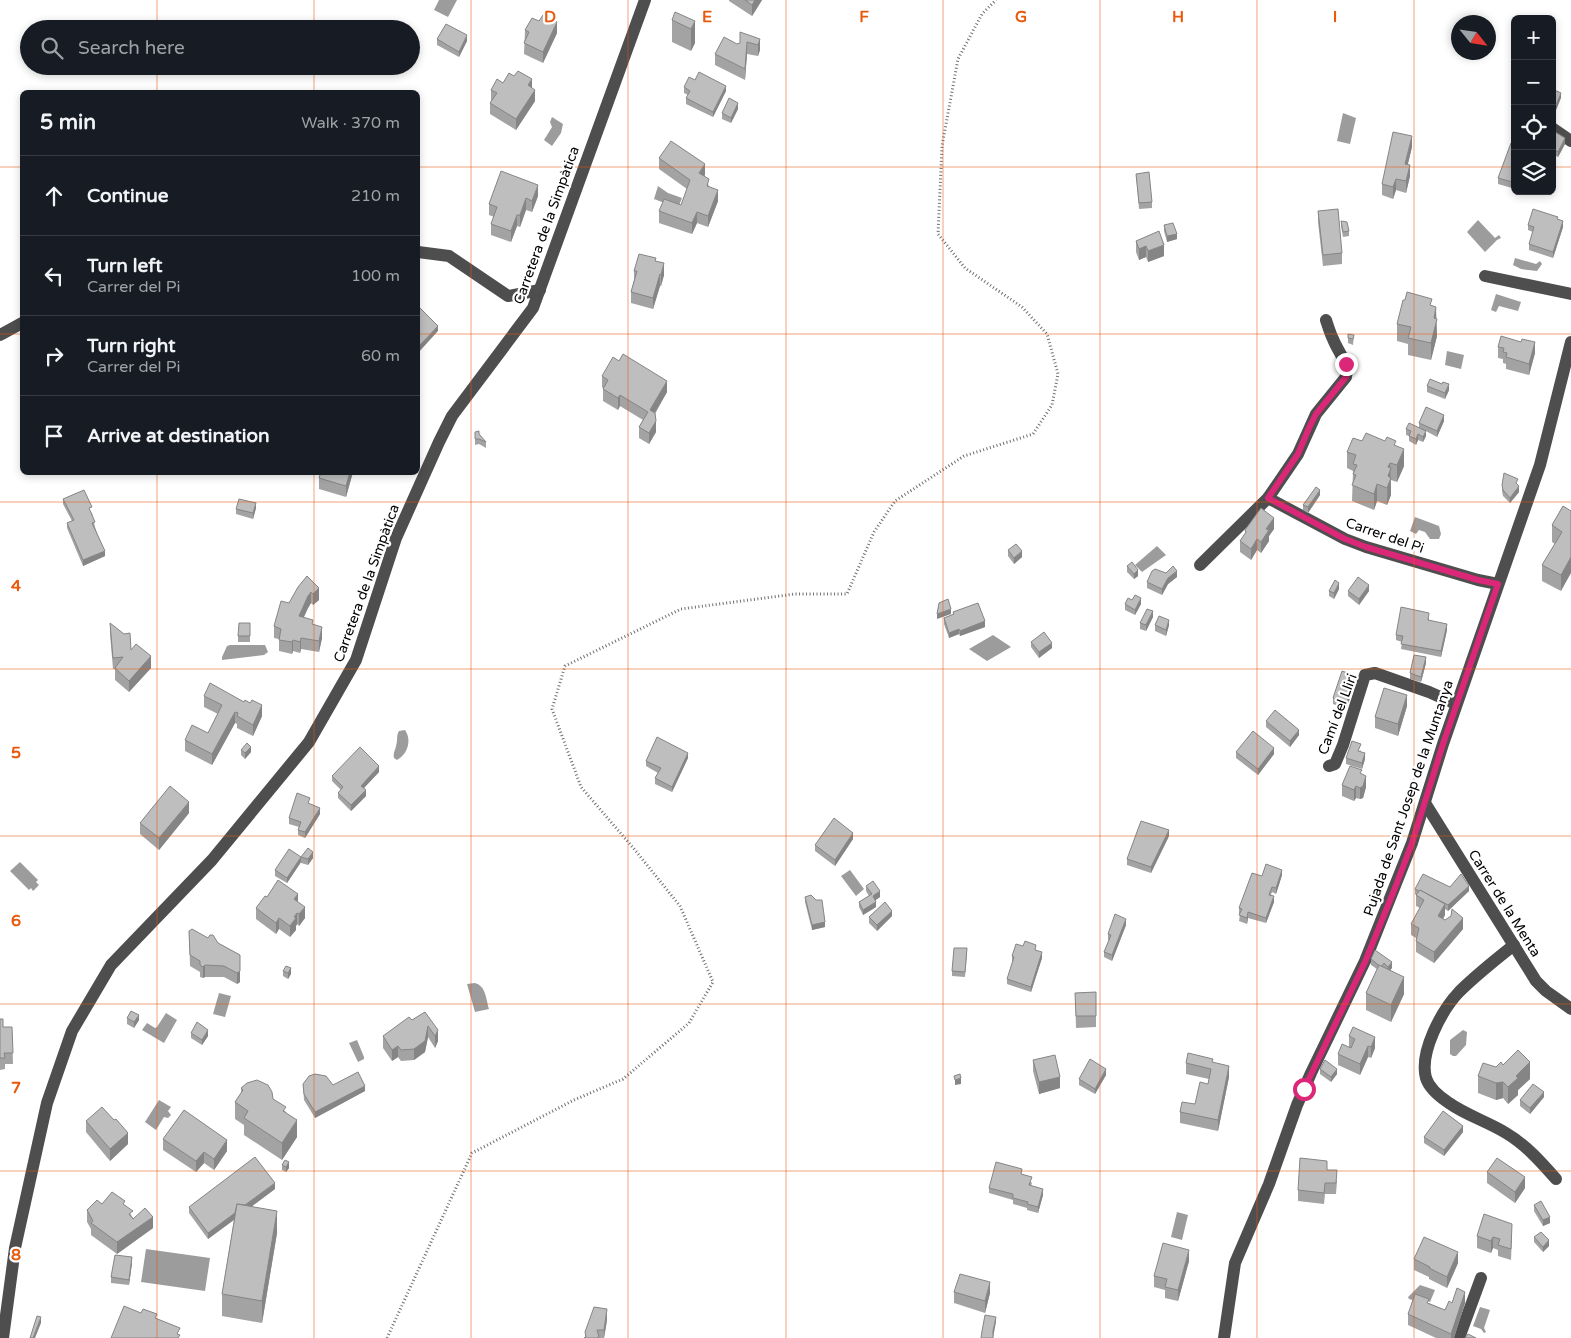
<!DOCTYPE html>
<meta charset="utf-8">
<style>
body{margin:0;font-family:"Varela Round",sans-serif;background:#20242c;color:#f1f3f6}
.controls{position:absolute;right:15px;top:15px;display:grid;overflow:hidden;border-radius:8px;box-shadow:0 2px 8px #0003}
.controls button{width:45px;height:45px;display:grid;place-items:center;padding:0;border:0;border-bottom:1px solid #363941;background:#171b24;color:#f1f3f6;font:25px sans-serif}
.compass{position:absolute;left:1451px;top:15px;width:45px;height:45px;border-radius:50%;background:#171b24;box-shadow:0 2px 8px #0003;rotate:120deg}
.stop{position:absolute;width:15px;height:15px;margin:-11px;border:4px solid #db2777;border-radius:50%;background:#fff}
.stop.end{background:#db2777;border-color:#fff;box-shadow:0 1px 5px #0008}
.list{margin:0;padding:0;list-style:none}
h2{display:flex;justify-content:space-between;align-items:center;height:65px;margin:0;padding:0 20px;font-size:21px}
h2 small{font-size:16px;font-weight:400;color:#9ea1a6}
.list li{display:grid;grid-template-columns:32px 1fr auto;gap:15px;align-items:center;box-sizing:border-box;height:80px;padding:0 20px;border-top:1px solid #363941}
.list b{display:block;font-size:19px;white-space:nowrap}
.list p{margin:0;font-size:16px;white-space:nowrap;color:#9ea1a6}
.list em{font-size:16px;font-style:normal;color:#9ea1a6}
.icon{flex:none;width:28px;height:28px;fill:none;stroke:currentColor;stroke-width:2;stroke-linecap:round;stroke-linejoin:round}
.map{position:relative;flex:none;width:1571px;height:1338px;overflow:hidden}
.search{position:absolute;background:#171b24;box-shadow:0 2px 8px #0003;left:20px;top:20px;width:400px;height:55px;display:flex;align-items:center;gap:12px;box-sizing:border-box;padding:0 18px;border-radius:28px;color:#9ea1a6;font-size:19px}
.panel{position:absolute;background:#171b24;box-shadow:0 2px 8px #0003;left:20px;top:90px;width:400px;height:385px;border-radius:8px}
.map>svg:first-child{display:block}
.water{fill:#9c9c9c}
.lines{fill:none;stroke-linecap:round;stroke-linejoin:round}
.path{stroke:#707070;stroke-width:3;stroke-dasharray:1 2.5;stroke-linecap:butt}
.minor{stroke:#4e4e4e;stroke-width:12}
.wall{fill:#a3a3a3}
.shaded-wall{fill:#858585}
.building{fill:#bebebe;stroke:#858585}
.route{stroke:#db2777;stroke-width:6}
.grid{fill:none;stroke:#e8590c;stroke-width:1;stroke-opacity:0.55}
.labels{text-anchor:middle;stroke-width:4.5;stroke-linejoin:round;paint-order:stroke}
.street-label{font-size:14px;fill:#000;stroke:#fff}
.grid-label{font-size:16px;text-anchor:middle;font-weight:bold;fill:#e8590c;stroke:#fff;stroke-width:4.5;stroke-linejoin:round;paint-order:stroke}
</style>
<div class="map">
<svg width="1571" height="1338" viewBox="0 0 1571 1338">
<rect width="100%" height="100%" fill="#fff"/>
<g class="water">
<path d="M439 0H457L448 17 434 10Z"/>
<path d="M1343 113 1356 118 1350 144 1337 141Z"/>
<path d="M552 117 563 124 561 133 552 146 544 140 552 127 550 122Z"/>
<path d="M658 186 668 193 682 198 678 208 654 199Z"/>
<path d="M1478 220 1495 238 1499 235 1501 238 1497 240 1485 252 1467 232Z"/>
<path d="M1515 258 1536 264 1540 261 1542 264 1537 271 1521 269 1513 265Z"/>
<path d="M1496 294 1521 302 1518 311 1499 306 1496 312 1491 310Z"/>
<path d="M1447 351 1464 355 1461 369 1445 365Z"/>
<path d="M1415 517 1439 526 1441 534 1439 539H1430L1425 532 1419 530 1416 534 1410 531Z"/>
<path d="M1157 546 1166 555 1142 572 1135 565Z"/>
<path d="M993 635 1011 647 987 661 969 649Z"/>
<path d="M230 645H265L268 652 264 655 222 660V657L227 646Z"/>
<path d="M405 730C412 740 408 754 397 760L394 758C393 752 395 751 396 746 398 740 396 736 399 731Z"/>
<path d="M20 862 38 880 36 882 39 885 33 891 31 888 29 890 10 871Z"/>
<path d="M850 870 864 889 856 896 841 876Z"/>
<path d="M475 983C486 986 486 999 489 1009L475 1012 467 984Z"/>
<path d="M219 993 231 996 225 1017 213 1014Z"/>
<path d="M166 1013 177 1020 164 1043 142 1030 147 1023 155 1028 157 1027Z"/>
<path d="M1463 1030 1467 1032 1466 1045 1456 1056H1453L1450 1054V1040Z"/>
<path d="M357 1040 364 1057V1059L358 1062 349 1043Z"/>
<path d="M159 1100 171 1107 168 1111 171 1115 168 1118 164 1117 156 1130 145 1122Z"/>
<path d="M1177 1212 1188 1215 1182 1240 1171 1237Z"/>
<path d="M146 1249 210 1258 205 1291 141 1282Z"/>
<path d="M1420 1285 1435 1290 1430 1302 1419 1298 1416 1301 1409 1299 1408 1297Z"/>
<path d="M1480 1307 1490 1310 1484 1328 1486 1332 1484 1333 1481 1329 1473 1326Z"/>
</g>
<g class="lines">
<path class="path" d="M387 1338 472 1153 574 1100 623 1079 689 1023 713 982 680 906 635 850 581 787 552 709 565 666 681 609 795 594H847L874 532 895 501 964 456 1033 434 1052 405 1058 374 1047 334 1022 307 965 268 938 234 942 146 958 59 982 14 996 0"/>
<g class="minor">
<path d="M1552 128 1571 141"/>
<path d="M418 252 449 256 508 296 540 290"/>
<path d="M1485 276 1571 294"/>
<path d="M0 335 22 323"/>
<path d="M1268 498 1345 539 1366 547 1478 580 1498 584"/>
<path d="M1200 565 1268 498 1298 454 1316 414 1346 377C1349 363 1338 352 1333 339 1330 333 1328 326 1326 320"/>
<path d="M1329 766 1335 764 1343 745 1365 675 1375 673 1429 692 1456 704"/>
<path d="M1425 803 1536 981 1546 991 1571 1009"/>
<path d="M1514 945C1495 960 1476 975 1459 992 1442 1010 1419 1052 1426 1078 1429 1088 1440 1097 1449 1103 1466 1115 1488 1122 1506 1133 1526 1145 1541 1162 1556 1179"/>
<path d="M3 1338 15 1248 47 1103 72 1031 111 965 212 860 309 742 356 660 396 538 439 442 452 416 533 308 645 0"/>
<path d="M1224 1338 1235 1263 1269 1184 1297 1105 1311 1073 1365 961 1412 843 1443 744 1540 465 1571 342"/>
<path d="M1459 1338 1481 1278"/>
</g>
</g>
<g class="wall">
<path d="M729 0H762L752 16 729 1Z"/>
<path d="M672 20 695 21V43L691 51 672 42Z"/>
<path d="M525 30 557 33 543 63 524 54Z"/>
<path d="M437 39 467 41 459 57 437 45Z"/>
<path d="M760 39V50L758 56 747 54 745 80 715 65V54L737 44Z"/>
<path d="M695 80 726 91 713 117 686 104V98L688 95 684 93V87Z"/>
<path d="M503 83 532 88 535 101 516 130 490 114V103L491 101V90Z"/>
<path d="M738 109 731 123 722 119V113Z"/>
<path d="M1552 130 1565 144 1558 157 1552 154Z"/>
<path d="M1515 145V187L1512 188 1498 184V178Z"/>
<path d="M1412 147 1408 164 1410 176 1406 193 1396 190 1393 199 1382 195V184Z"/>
<path d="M659 158 705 175 704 176 709 186 718 201 708 227 697 223 692 234 659 223V211L681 205 687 189 659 169Z"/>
<path d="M1136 174 1152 202V208L1139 209Z"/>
<path d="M538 196 532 212 526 210 520 227 517 226 511 242 491 235V224L494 217 489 215V204Z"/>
<path d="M1318 211 1342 253V264L1323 266 1318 222Z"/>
<path d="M1558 220 1563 227 1553 258 1529 250V244L1533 232 1528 230V225Z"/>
<path d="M1341 221 1349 231V236L1343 237 1341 226Z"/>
<path d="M1164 225 1177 239 1167 242 1164 231Z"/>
<path d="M1136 241 1164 256 1148 262 1146 257 1139 260 1136 252Z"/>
<path d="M656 261 664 275 661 286H660L653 309 631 303V292L634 280V271Z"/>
<path d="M1432 305 1436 319 1437 336 1431 360 1408 355V344L1397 341V324Z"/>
<path d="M1354 335 1353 345 1348 343V338Z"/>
<path d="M1498 347 1535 353 1529 375 1506 369V364L1503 363V359L1498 358Z"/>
<path d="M602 376 667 392 655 414 656 432 649 444 639 438V427L643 420 620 406 618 410 603 401V388L602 387Z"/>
<path d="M1427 386 1449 390 1445 399 1427 392Z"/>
<path d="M1444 421 1437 437 1426 431V436L1423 442 1418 440 1416 445 1409 441V436L1406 435V429L1419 428V423Z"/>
<path d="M475 432 479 434 486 442V448L479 444 475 445Z"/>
<path d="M1362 441 1396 446 1404 466 1397 482 1391 480V495L1387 505 1377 501 1374 510 1352 501 1353 471 1347 468V452Z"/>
<path d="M321 472H353L346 497 319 489V478Z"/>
<path d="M1502 485 1519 492 1510 503 1503 496 1502 491Z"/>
<path d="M1320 495 1308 513 1303 510V505Z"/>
<path d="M63 499 92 513 95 527 105 556 83 566 67 528V523L72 521 63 504Z"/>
<path d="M1563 506 1561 591 1542 581V565L1555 544 1552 542V525Z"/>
<path d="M256 508 253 519 236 514V509Z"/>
<path d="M1274 529 1269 536V541L1261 553 1257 550 1251 560 1240 552V541L1245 534V530Z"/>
<path d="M1008 550 1022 557 1014 564 1008 556Z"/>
<path d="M1127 566 1138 576 1134 579 1127 572Z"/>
<path d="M307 576 319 600 313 605 311 603 308 608 304 617 313 624 322 638 319 652 301 649 300 653 293 651 292 654 279 651V639L274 638V626Z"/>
<path d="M1177 577 1168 584 1162 595 1147 588V582Z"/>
<path d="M1339 589 1334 599 1329 596V591Z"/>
<path d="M1348 591H1369L1359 605 1348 596Z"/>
<path d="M1125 604H1141L1135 615 1125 610Z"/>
<path d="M953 612 985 627 960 636 959 634 949 638 944 624V618L953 615Z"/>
<path d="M1153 617 1146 631 1140 629V623Z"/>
<path d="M1429 618V620L1447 630 1441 657 1401 649 1402 642 1396 640V635Z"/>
<path d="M110 623 131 650 151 668 129 692 115 680V669H113L110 634Z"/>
<path d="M250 623V642H238V636Z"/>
<path d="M1155 625H1169L1166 636 1155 631Z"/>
<path d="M1031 642 1052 648 1039 658 1031 647Z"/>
<path d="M1426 663 1421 682 1410 679V673Z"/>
<path d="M1356 682 1346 709 1333 704V698Z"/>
<path d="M204 696 262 716 253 736 237 728V724L235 723 212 765 185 751V740L208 733 218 714 204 707Z"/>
<path d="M1407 706 1398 736 1375 728V717Z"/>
<path d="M1266 721 1299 735 1290 747 1266 727Z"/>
<path d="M241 750 251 752 245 759 241 755Z"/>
<path d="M1361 750 1360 752 1365 759 1362 769 1346 764V758Z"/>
<path d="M1236 752 1274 754 1258 775 1236 758Z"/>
<path d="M688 758 672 792 655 784V778L658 773 646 766V761Z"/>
<path d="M379 772 364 788 366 796 351 811 338 798V793L341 790 332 781V776Z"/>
<path d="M1362 774 1366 787 1363 798 1360 799 1356 798 1354 801 1342 796V785Z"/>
<path d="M310 804 320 814 305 838 298 835V830L299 827 289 824V818Z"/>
<path d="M189 813 159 850 140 834V823Z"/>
<path d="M1169 836 1151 873 1127 865V859Z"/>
<path d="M853 839 835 866 815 851V845Z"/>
<path d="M301 857 313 858 308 865 301 863Z"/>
<path d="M301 862 287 883 275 876V870Z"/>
<path d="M1282 875 1276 894 1272 892 1271 895 1274 902 1266 923 1248 918 1247 924 1239 921 1240 914H1239V908L1262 876Z"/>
<path d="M866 886 880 897 875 900 876 907 863 915 859 907V902L869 896 866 891Z"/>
<path d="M1450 887 1469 891 1448 911 1445 909V915L1443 919 1463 929 1434 963 1416 952V938L1411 935V924L1420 908 1416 906V895L1415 894V889Z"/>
<path d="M267 897 298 902 305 918 299 926 297 924 296 926V930L290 937 279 929 276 934 256 919V908Z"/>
<path d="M805 897 825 927 812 930 805 902Z"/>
<path d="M892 916 877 931 869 923V917Z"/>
<path d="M1126 925 1112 961 1104 957V952L1109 940H1108V934Z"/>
<path d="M189 931 218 943 240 955V982L237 984 224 977H205L203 978 200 977V972L190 966Z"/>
<path d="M1036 950 1042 958 1031 992 1007 984V979L1013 962 1012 961V956Z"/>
<path d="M1375 950 1392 968 1390 970 1404 994 1391 1022 1366 1010V993L1377 969 1371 965V959Z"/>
<path d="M967 954 965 977 952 976V971Z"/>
<path d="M283 971 291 974 288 979 283 976Z"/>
<path d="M1096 992V1027L1076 1028 1075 993Z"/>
<path d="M425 1012 438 1041 435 1048 428 1037 425 1052 414 1060 401 1061 398 1057 392 1061 383 1048V1036L412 1020Z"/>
<path d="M127 1018 139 1020 134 1028 127 1024Z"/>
<path d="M0 1019 3 1027H12L13 1064H5V1069L0 1070Z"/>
<path d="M191 1033 208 1036 202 1045 191 1038Z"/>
<path d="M1349 1036 1375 1048 1371 1058 1368 1057 1360 1075 1338 1065V1054L1349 1047Z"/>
<path d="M1033 1060 1060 1088 1039 1094 1033 1071Z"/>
<path d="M1213 1062 1229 1077 1218 1131 1180 1123V1112L1195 1104 1208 1084 1209 1079 1186 1074V1063Z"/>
<path d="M1503 1065 1530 1079 1518 1090V1095L1508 1104 1503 1098 1496 1100 1478 1093V1076L1496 1067Z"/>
<path d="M1320 1069 1337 1074 1331 1082 1320 1074Z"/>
<path d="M1106 1075 1095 1094 1079 1085V1079Z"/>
<path d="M303 1084 333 1085 365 1091 315 1118 304 1100Z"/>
<path d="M241 1088 273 1099 286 1112 297 1137 282 1160 244 1135V1125L235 1119V1102L241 1093Z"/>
<path d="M1544 1097 1530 1114 1520 1106V1100Z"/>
<path d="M114 1120 128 1144 110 1161 86 1132V1121Z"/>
<path d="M1463 1132 1444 1156 1424 1143V1137Z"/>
<path d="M163 1139 227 1151 214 1170 204 1163 196 1172 163 1150Z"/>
<path d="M282 1165 289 1168 286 1172 282 1170Z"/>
<path d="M1327 1170 1337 1181 1336 1194H1325L1324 1204 1298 1201V1190Z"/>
<path d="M1487 1172 1525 1188 1515 1203 1487 1183Z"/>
<path d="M1022 1174 1032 1183 1031 1186 1043 1195 1038 1213 1027 1210V1208L1013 1204V1200L989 1193V1188Z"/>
<path d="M275 1189 252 1206 277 1233 262 1323 222 1316V1294L234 1220 208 1239 189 1213V1207Z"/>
<path d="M102 1204 125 1205 133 1218 153 1228 117 1254 91 1235V1229L87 1222V1210Z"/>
<path d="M1534 1205 1550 1223 1543 1226 1534 1211Z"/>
<path d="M1512 1235 1511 1260 1498 1256V1250L1493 1248 1491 1253 1477 1248V1236Z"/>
<path d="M1534 1237 1549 1246 1543 1252 1534 1242Z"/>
<path d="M1414 1259 1458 1263 1447 1288 1429 1279V1277L1414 1270Z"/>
<path d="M1189 1261 1178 1301 1165 1298V1290L1154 1287V1276Z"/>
<path d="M132 1263 129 1285 111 1283V1277Z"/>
<path d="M954 1292 990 1293 985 1313 954 1303Z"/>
<path d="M1429 1303 1445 1310 1452 1303H1465L1454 1338H1436L1408 1325V1314Z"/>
<path d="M607 1320 604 1338H584H585V1332Z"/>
</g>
<g class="shaded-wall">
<path d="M755 0H762L752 16V5Z"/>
<path d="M695 21V43L691 51V29Z"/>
<path d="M557 22V33L543 63V52Z"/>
<path d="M467 35V41L459 57V52Z"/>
<path d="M760 39V50L758 56V45Z"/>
<path d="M747 42V54L745 80V69Z"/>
<path d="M532 79V91L528 85Z"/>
<path d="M726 86V91L713 117V112Z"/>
<path d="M535 90V101L516 130V119Z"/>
<path d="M1561 93V98L1552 120V115Z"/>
<path d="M738 103V109L731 123V118Z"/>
<path d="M1412 136V147L1405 175V164Z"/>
<path d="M1565 138V144L1558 157V152Z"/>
<path d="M705 164V175L699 184V173Z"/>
<path d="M1410 165V176L1406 193V181Z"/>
<path d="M1396 179V190L1393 199V187Z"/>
<path d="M1515 181V187L1512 188V182Z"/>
<path d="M538 185V196L532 212V201Z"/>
<path d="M718 190V201L708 227V216Z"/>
<path d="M526 198V210L520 227V215Z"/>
<path d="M697 212V223L692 234V223Z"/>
<path d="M517 215V226L511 242V231Z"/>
<path d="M1563 221V227L1553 258V252Z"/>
<path d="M1177 234V239L1167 242V236Z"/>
<path d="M1164 245V256L1148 262V251Z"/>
<path d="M1146 246V257L1139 260V249Z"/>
<path d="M664 263V275L661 286V275Z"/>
<path d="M660 274V286L653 309V298Z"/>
<path d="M1436 307 1437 336 1431 360V343L1434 318Z"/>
<path d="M438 326V331L418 353V347Z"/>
<path d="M1535 342V353L1529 375V364Z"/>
<path d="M667 381V392L650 421V410Z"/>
<path d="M1449 384V390L1445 399V393Z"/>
<path d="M620 395V406L618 410V398Z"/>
<path d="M1444 415V421L1437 437V431Z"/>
<path d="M656 421V432L649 444V433Z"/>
<path d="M1426 431V436L1423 442V437Z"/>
<path d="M1418 434V440L1416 445V439Z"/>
<path d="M1404 449V466L1397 482V465Z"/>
<path d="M1390 463 1391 495 1387 505 1388 467Z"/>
<path d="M350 472H353L346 497V486Z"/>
<path d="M1377 484V501L1374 510V494Z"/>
<path d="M1519 486V492L1510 503V498Z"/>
<path d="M1320 490V495L1308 513V507Z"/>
<path d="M256 503V508L253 519V513Z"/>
<path d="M1274 518V529L1269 536V541L1261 553V542L1266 529Z"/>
<path d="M1257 539V550L1251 560V549Z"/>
<path d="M105 551V556L83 566V560Z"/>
<path d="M1022 551V557L1014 564V558Z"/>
<path d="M1571 557V573L1561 591V575Z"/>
<path d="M1138 570V576L1134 579V574Z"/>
<path d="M1177 571V577L1168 584 1162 595V589L1168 578Z"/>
<path d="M1339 583V589L1334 599V593Z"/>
<path d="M1369 585V591L1359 605V599Z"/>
<path d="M319 588V600L313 605V594Z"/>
<path d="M311 592V603L308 608 299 627V616L308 596Z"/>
<path d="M1141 598V604L1135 615V610Z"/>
<path d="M951 609V614L937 619V614Z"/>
<path d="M1153 611V617L1146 631V625Z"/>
<path d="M1169 620V625L1166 636V630Z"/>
<path d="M985 621V627L960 636V631Z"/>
<path d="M1447 624V630L1441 657V651Z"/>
<path d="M322 627V638L319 652V641Z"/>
<path d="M959 629V634L949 638V633Z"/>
<path d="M301 638V649L300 653V642Z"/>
<path d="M293 640V651L292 654V642Z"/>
<path d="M1052 643V648L1039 658V652Z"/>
<path d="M151 656V668L129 692V681Z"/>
<path d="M1426 657V663L1421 682V677Z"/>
<path d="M1356 676V682L1346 709V704Z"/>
<path d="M1407 695V706L1398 736V724Z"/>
<path d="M262 705V716L253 736V725Z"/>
<path d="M235 712V723L212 765V754Z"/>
<path d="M1299 730V735L1290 747V741Z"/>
<path d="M251 747V752L245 759V753Z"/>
<path d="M1274 748V754L1258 775V769Z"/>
<path d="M688 753V758L672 792V787Z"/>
<path d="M1365 753V759L1362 769V763Z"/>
<path d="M379 766V772L361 791V786Z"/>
<path d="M1366 776V787L1363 798 1360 799V788Z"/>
<path d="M1356 786V798L1354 801V790Z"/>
<path d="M366 790V796L351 811V805Z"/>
<path d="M189 802V813L159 850V838Z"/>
<path d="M320 808V814L305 838V832Z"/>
<path d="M1169 830V836L1151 873V867Z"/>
<path d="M853 833V839L835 866V860Z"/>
<path d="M313 852V858L308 865V859Z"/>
<path d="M301 857V862L287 883V878Z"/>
<path d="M1282 870V875L1276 894V888Z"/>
<path d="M1469 886V891L1448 911V905Z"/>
<path d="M880 891V897L873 902V896Z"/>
<path d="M298 894V905L294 899Z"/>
<path d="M1274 896V902L1266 923V918Z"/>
<path d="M876 902V907L863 915V910Z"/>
<path d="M1445 904V915L1438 928V916Z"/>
<path d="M305 907V918L299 926V914Z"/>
<path d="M892 911V916L877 931V925Z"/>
<path d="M1248 912V918L1247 924V918Z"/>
<path d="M297 913V924L296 926V930L290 937V926Z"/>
<path d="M279 918V929L276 934V923Z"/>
<path d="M1463 918V929L1434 963V952Z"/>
<path d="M1126 919V925L1112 961V955Z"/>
<path d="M825 922V927L812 930V925Z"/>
<path d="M1042 952V958L1031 992V987Z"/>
<path d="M1392 962V968L1388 973V967Z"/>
<path d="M205 965V977L203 978V967Z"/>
<path d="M291 968V974L288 979V973Z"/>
<path d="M240 971V982L237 984V973Z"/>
<path d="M1404 977V994L1391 1022V1005Z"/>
<path d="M139 1015V1020L134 1028V1022Z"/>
<path d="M428 1026V1037L425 1052 414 1060V1049Z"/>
<path d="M208 1030V1036L202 1045V1040Z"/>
<path d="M438 1030V1041L435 1048V1036Z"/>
<path d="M1375 1037V1048L1371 1058V1047Z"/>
<path d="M398 1046V1057L392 1061V1050Z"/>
<path d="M1368 1046V1057L1360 1075V1064Z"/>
<path d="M1530 1062V1079L1518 1090V1095L1508 1104V1087L1516 1076Z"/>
<path d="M1229 1066V1077L1218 1131V1120Z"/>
<path d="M1106 1069V1075L1095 1094V1089Z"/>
<path d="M1337 1069V1074L1331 1082V1077Z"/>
<path d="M1060 1077V1088L1039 1094V1082Z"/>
<path d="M961 1078V1084L955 1085V1080Z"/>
<path d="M1503 1082V1098L1496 1100V1083Z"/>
<path d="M365 1086V1091L315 1118V1112Z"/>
<path d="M1544 1092V1097L1530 1114V1108Z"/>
<path d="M297 1120V1137L282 1160V1143Z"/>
<path d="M1463 1126V1132L1444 1156V1150Z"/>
<path d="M128 1133V1144L110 1161V1149Z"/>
<path d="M227 1140V1151L214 1170V1159Z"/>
<path d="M204 1152V1163L196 1172V1161Z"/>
<path d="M289 1162V1168L286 1172V1167Z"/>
<path d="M1525 1177V1188L1515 1203V1192Z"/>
<path d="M275 1183V1189L208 1239V1233Z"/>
<path d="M1043 1189V1195L1038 1213V1207Z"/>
<path d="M277 1211V1233L262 1323V1301Z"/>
<path d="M153 1217V1228L117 1254V1242Z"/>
<path d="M1550 1217V1223L1543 1226V1220Z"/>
<path d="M1493 1237V1248L1491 1253V1241Z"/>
<path d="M1549 1240V1246L1543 1252V1247Z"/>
<path d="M1189 1250V1261L1178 1301V1290Z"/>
<path d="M1458 1252V1263L1447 1288V1277Z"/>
<path d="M132 1257V1263L129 1285V1280Z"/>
<path d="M990 1282V1293L985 1313V1301Z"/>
<path d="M1465 1292V1303L1454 1338H1451V1334Z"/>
<path d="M607 1309V1320L604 1338V1330Z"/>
<path d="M41 1317V1323L35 1338H33Z"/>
<path d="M996 1317V1322L993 1338V1331Z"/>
</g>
<g class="building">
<path d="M745 0H755L752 5Z"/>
<path d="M675 12 695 21 691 29 672 20Z"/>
<path d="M543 15 557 22 543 52 524 43 529 32 525 30 532 18 539 21Z"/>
<path d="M446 24 467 35 459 52 437 39Z"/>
<path d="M740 32 760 39 758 45 747 42 745 69 715 54 724 37 737 44 740 43Z"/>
<path d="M518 71 532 79 528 85 535 90 516 119 490 103 497 93 491 90 497 79 503 83 509 73 514 76Z"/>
<path d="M699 72 726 86 713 112 686 98 690 91 684 87 689 77 695 80Z"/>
<path d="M1552 89 1561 93 1552 115Z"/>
<path d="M729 98 738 103 731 118 722 113Z"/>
<path d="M1552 130 1565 138 1558 152 1552 148Z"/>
<path d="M1393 132 1412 136 1405 164 1410 165 1406 181 1396 179 1393 187 1382 184Z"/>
<path d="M671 141 705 164 699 173 709 179 707 186 718 190 708 216 697 212 692 223 659 211 664 199 681 205 690 180 659 158Z"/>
<path d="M1511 143 1515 145V181L1512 182 1498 178Z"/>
<path d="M501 171 538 185 532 201 526 198 520 215H517L511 231 491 224 497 207 489 204Z"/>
<path d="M1149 172 1152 202 1139 203 1136 174Z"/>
<path d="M1338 209 1342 253 1323 255 1318 211Z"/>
<path d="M1533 209 1558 217 1557 219 1563 221 1553 252 1529 244 1534 227 1528 225Z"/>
<path d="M1341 221 1347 222 1349 231 1343 232Z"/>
<path d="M1173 223 1177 234 1167 236 1164 225Z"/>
<path d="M1159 231 1164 245 1148 251 1146 246 1139 249 1136 241Z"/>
<path d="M639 254 656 258 655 261 664 263 661 275 660 274 653 298 631 292 637 271H634Z"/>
<path d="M1407 292 1432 299 1430 305 1436 307 1434 318 1437 319 1431 343 1408 338 1411 327 1397 324 1403 300H1405Z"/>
<path d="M418 306 438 326 418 347Z"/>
<path d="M1348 334 1354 335 1353 339 1348 338Z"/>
<path d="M1501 336 1521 342 1522 339 1535 342 1529 364 1506 357 1507 353 1503 352 1504 348 1498 347Z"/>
<path d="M623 354 667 381 650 410 655 413 656 421 649 433 639 427 648 412 620 395 618 398 603 389 608 380 602 376 613 357 619 361Z"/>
<path d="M1430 379 1442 384 1443 382 1449 384 1445 393 1427 386Z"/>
<path d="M1426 407 1444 415 1437 431 1419 423Z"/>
<path d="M1409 423 1426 431 1423 437 1418 434 1416 439 1409 436 1411 431 1406 429Z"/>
<path d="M479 431V434L486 442 479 439H475V432Z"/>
<path d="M1366 433 1385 441 1387 437 1396 441 1394 445 1404 449 1397 465 1390 463 1388 467 1391 468 1388 476 1391 478 1387 488 1377 484 1374 494 1352 485 1356 475 1353 474 1357 465 1353 464 1356 455 1347 452 1353 438 1362 441Z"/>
<path d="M321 472H350L346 486 319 478Z"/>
<path d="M1504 473 1518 479 1516 483 1519 486 1510 498 1503 490 1502 485Z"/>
<path d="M1316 487 1320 490 1308 507 1303 505Z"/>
<path d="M84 490 92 507 89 508 95 522 92 523 105 551 83 560 67 523 74 520 63 499Z"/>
<path d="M239 499 256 503 253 513 236 509Z"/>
<path d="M1563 506 1571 511V557L1561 575 1542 565 1562 532 1552 525Z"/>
<path d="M1261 508 1274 518 1266 529 1269 530 1261 542 1257 539 1251 549 1240 541 1246 532 1245 530Z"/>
<path d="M1016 544 1022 551 1014 558 1008 550Z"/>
<path d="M1132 562 1138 570 1134 574 1127 566Z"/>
<path d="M1173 566 1177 571 1168 578 1162 589 1147 582 1152 571 1155 569 1166 573Z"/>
<path d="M307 576 319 588 313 594 311 592 308 596 299 616 313 620 312 624 322 627 319 641 301 638 300 642 293 640 292 642 279 640 281 629 274 626 281 601 289 603 298 587Z"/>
<path d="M1358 577 1369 585 1359 599 1348 591Z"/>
<path d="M1335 580 1339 583 1334 593 1329 591Z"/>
<path d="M1135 595 1141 598 1135 610 1125 604 1128 598 1132 600Z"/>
<path d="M948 599 951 609 937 614 939 603Z"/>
<path d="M978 603 985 621 960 631 959 629 949 633 944 618 954 614 953 612Z"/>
<path d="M1401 607 1429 613 1428 620 1447 624 1441 651 1401 644 1403 636 1396 635Z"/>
<path d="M1147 609 1153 611 1146 625 1140 623Z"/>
<path d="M1159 616 1169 620 1166 630 1155 625Z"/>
<path d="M110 623 124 634 130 633 131 650 136 644 151 656 129 681 115 668 123 657 113 658Z"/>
<path d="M239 623H250V636H238Z"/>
<path d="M1044 632 1052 643 1039 652 1031 642Z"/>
<path d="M1414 655 1426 657 1421 677 1410 673Z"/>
<path d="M1342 671 1356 676 1346 704 1333 698Z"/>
<path d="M210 683 244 702 245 700 250 703 252 700 262 705 253 725 237 716 238 713 235 712 212 754 185 740 192 725 208 733 222 705 204 696Z"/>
<path d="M1384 688 1407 695 1398 724 1375 717Z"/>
<path d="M1275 710 1299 730 1290 741 1266 721Z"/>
<path d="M1253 731 1274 748 1258 769 1236 752Z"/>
<path d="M657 737 688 753 672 787 655 778 661 768 646 761Z"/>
<path d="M1352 741 1361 744 1358 751 1365 753 1362 763 1346 758Z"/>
<path d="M247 743 251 747 245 753 241 750Z"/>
<path d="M360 747 379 766 361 786 366 790 351 805 338 793 343 787 332 776Z"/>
<path d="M1350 766 1362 770 1360 773 1366 776 1363 786 1360 788 1356 786 1354 790 1342 785Z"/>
<path d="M170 786 189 802 159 838 140 823Z"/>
<path d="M297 793 310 798 308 803 320 808 305 832 298 830 301 822 289 818Z"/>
<path d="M834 818 853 833 835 860 815 845Z"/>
<path d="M1141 821 1169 830 1151 867 1127 859Z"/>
<path d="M308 848 313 852 308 859 301 857Z"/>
<path d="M289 849 301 857 287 878 275 870Z"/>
<path d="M1266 864 1282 870 1276 888 1272 887 1269 895 1274 896 1266 918 1248 912 1247 918 1239 915 1242 909 1239 908 1252 873 1262 876Z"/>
<path d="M1423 874 1450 887 1461 874 1469 886 1448 905 1420 890 1419 891 1415 889Z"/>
<path d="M278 880 298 894 294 899 305 907 299 914 297 913 294 917 296 918 290 926 279 918 276 923 256 908 265 896 267 897Z"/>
<path d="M873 881 880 891 873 896 876 902 863 910 859 902 872 894 866 886Z"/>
<path d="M1420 890 1445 904 1438 916 1445 920 1451 916 1452 909 1463 918 1434 952 1416 941 1419 928 1411 924 1424 900 1416 895Z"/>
<path d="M811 895 816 900H822L825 922 812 925 805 897Z"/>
<path d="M885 902 892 911 877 925 869 917Z"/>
<path d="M1115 914 1126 919 1112 955 1104 952 1111 935 1108 934Z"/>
<path d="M192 929 208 938 210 935H213L218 943 240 955V971L237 973 224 966 205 965 203 967 200 965V961L190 955 189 931Z"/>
<path d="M1025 941 1036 945 1035 950 1042 952 1031 987 1007 979 1014 957 1012 956 1016 944 1023 946Z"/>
<path d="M954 948H967L965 972 952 971Z"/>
<path d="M1375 950 1392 962 1388 967 1384 963 1381 967 1371 959Z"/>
<path d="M1379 965 1404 977 1391 1005 1366 993Z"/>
<path d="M286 966 291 968 288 973 283 971Z"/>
<path d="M1096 992V1016H1076L1075 993Z"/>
<path d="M131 1011 139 1015 134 1022 127 1018Z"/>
<path d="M425 1012 438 1030 435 1036 428 1026 425 1041 414 1049 401 1050 398 1046 392 1050 383 1036 409 1017 412 1020Z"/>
<path d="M0 1019H3V1027H12L13 1053H4L5 1058H0Z"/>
<path d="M197 1022 208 1030 202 1040 191 1033Z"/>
<path d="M1353 1027 1375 1037 1371 1047 1368 1046 1360 1064 1338 1054 1342 1044 1351 1048 1355 1039 1349 1036Z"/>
<path d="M1518 1050 1530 1062 1516 1076 1518 1078 1508 1087 1503 1082 1496 1083 1478 1076 1483 1063 1496 1067 1501 1062 1503 1065Z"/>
<path d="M1188 1053 1213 1059 1212 1062 1229 1066 1218 1120 1180 1112 1182 1102 1195 1104 1200 1082 1208 1084 1211 1069 1186 1063Z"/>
<path d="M1055 1055 1060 1077 1039 1082 1033 1060Z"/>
<path d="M1090 1059 1106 1069 1095 1089 1079 1079Z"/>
<path d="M1325 1060 1337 1069 1331 1077 1320 1069Z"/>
<path d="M358 1072 365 1086 315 1112 304 1094 303 1084 309 1076 315 1074 326 1076 333 1085Z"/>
<path d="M960 1074 961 1078 955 1080 954 1076Z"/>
<path d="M257 1080 268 1085 272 1092 273 1099 286 1107 283 1111 297 1120 282 1143 244 1118 248 1111 235 1102 243 1090 241 1088 247 1083Z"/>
<path d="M1533 1084 1544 1092 1530 1108 1520 1100Z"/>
<path d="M102 1107 114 1120 116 1119 128 1133 110 1149 86 1121Z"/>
<path d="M184 1110 227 1140 214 1159 204 1152 196 1161 163 1139Z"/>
<path d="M1443 1111 1463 1126 1444 1150 1424 1137Z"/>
<path d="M255 1157 275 1183 245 1205 237 1204 235 1213 208 1233 189 1207Z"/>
<path d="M1300 1158 1327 1161V1170H1337L1336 1183H1325L1324 1193 1298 1190Z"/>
<path d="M1497 1158 1525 1177 1515 1192 1487 1172Z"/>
<path d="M285 1160 289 1162 286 1167 282 1165Z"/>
<path d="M996 1162 1022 1169 1021 1174 1032 1177 1029 1185 1043 1189 1038 1207 1027 1204 1028 1202 1013 1198V1194L989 1188Z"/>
<path d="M112 1192 125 1201 123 1204 133 1211 129 1214 133 1219 145 1208 153 1217 117 1242 91 1223 93 1221 87 1210 97 1200 102 1204Z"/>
<path d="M1541 1201 1550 1217 1543 1220 1534 1205Z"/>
<path d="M237 1204 277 1211 262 1301 222 1294Z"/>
<path d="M1484 1214 1512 1224 1511 1249 1498 1245 1500 1239 1493 1237 1491 1241 1477 1236Z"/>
<path d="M1541 1232 1549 1240 1543 1247 1534 1237Z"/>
<path d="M1424 1237 1458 1252 1447 1277 1429 1268 1430 1267 1414 1259Z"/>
<path d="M1163 1243 1189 1250 1178 1290 1165 1287 1167 1279 1154 1276Z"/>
<path d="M115 1255 132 1257 129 1280 111 1277Z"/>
<path d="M960 1274 990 1282 985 1301 954 1292Z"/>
<path d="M1457 1288 1465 1292 1451 1334 1408 1314 1415 1294 1429 1299 1427 1303 1445 1310 1449 1301 1452 1303Z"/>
<path d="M124 1306 141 1313 143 1309 157 1314 155 1318 180 1328 177 1334 180 1335 178 1338H111Z"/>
<path d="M594 1307 607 1309 604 1330H597L599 1337 597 1338H584L586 1337 585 1332Z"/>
<path d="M985 1315 996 1317 993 1331V1338H981L982 1331Z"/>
<path d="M37 1316 41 1317 33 1338H30Z"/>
<path d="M1468 1334 1476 1338H1465Z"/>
</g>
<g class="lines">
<path class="route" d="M1304 1089 1365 962 1395 888 1412 843 1443 744 1498 584 1478 580 1366 547 1345 539 1268 498 1298 454 1309 428 1316 414 1346 377 1347 370 1346 364"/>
</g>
<path class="grid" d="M157 0V29M314 0V29M471 0V1338M628 0V1338M786 0V1338M943 0V1338M1100 0V1338M1257 0V1338M1414 0V1338M157 66V92M314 66V92M0 167H22M418 167H1515M1552 167H1571M0 334H22M418 334H1571M157 472V1338M314 472V1338M0 502H1571M0 669H1571M0 836H1571M0 1004H1571M0 1171H1571"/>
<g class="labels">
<g class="street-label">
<text transform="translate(546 225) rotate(-70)" y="5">Carretera de la Simpàtica</text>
<text transform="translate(1385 535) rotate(19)" y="5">Carrer del Pi</text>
<text transform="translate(366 583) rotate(-70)" y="5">Carretera de la Simpàtica</text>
<text transform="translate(1337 714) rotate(-69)" y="5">Camí del Lliri</text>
<text transform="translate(1408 798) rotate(-71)" y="5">Pujada de Sant Josep de la Muntanya</text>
<text transform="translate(1505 903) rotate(58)" y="5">Carrer de la Menta</text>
</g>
</g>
<g class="grid-label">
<text x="550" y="22">D</text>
<text x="707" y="22">E</text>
<text x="864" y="22">F</text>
<text x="1021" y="22">G</text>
<text x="1178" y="22">H</text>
<text x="1335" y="22">I</text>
<text x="16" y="591">4</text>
<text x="16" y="758">5</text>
<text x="16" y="926">6</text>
<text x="16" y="1093">7</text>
<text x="16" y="1260">8</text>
</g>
</svg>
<div class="controls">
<button>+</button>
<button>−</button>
<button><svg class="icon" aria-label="locate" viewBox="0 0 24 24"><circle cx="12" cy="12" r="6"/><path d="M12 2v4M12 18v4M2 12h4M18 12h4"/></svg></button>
<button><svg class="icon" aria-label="layers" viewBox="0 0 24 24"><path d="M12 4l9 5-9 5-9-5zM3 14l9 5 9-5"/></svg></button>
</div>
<svg class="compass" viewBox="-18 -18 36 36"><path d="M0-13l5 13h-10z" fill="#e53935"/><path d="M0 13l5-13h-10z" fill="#9ea1a6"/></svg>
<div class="stop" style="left:1304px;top:1089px"></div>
<div class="stop end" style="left:1346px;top:364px"></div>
<div class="search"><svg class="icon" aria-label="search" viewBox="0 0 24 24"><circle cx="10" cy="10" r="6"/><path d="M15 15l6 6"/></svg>Search here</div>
<section class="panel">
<h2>5 min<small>Walk · 370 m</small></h2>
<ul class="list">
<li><svg class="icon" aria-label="ahead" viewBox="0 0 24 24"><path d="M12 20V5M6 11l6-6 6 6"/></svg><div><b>Continue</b></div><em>210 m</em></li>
<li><svg class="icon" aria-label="left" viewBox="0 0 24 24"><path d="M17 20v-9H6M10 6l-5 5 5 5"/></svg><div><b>Turn left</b><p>Carrer del Pi</p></div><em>100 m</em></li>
<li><svg class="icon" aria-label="right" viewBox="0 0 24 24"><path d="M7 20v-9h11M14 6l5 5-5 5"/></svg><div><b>Turn right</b><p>Carrer del Pi</p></div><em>60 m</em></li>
<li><svg class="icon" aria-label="arrive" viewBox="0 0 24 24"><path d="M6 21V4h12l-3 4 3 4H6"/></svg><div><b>Arrive at destination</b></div></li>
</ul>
</section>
</div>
